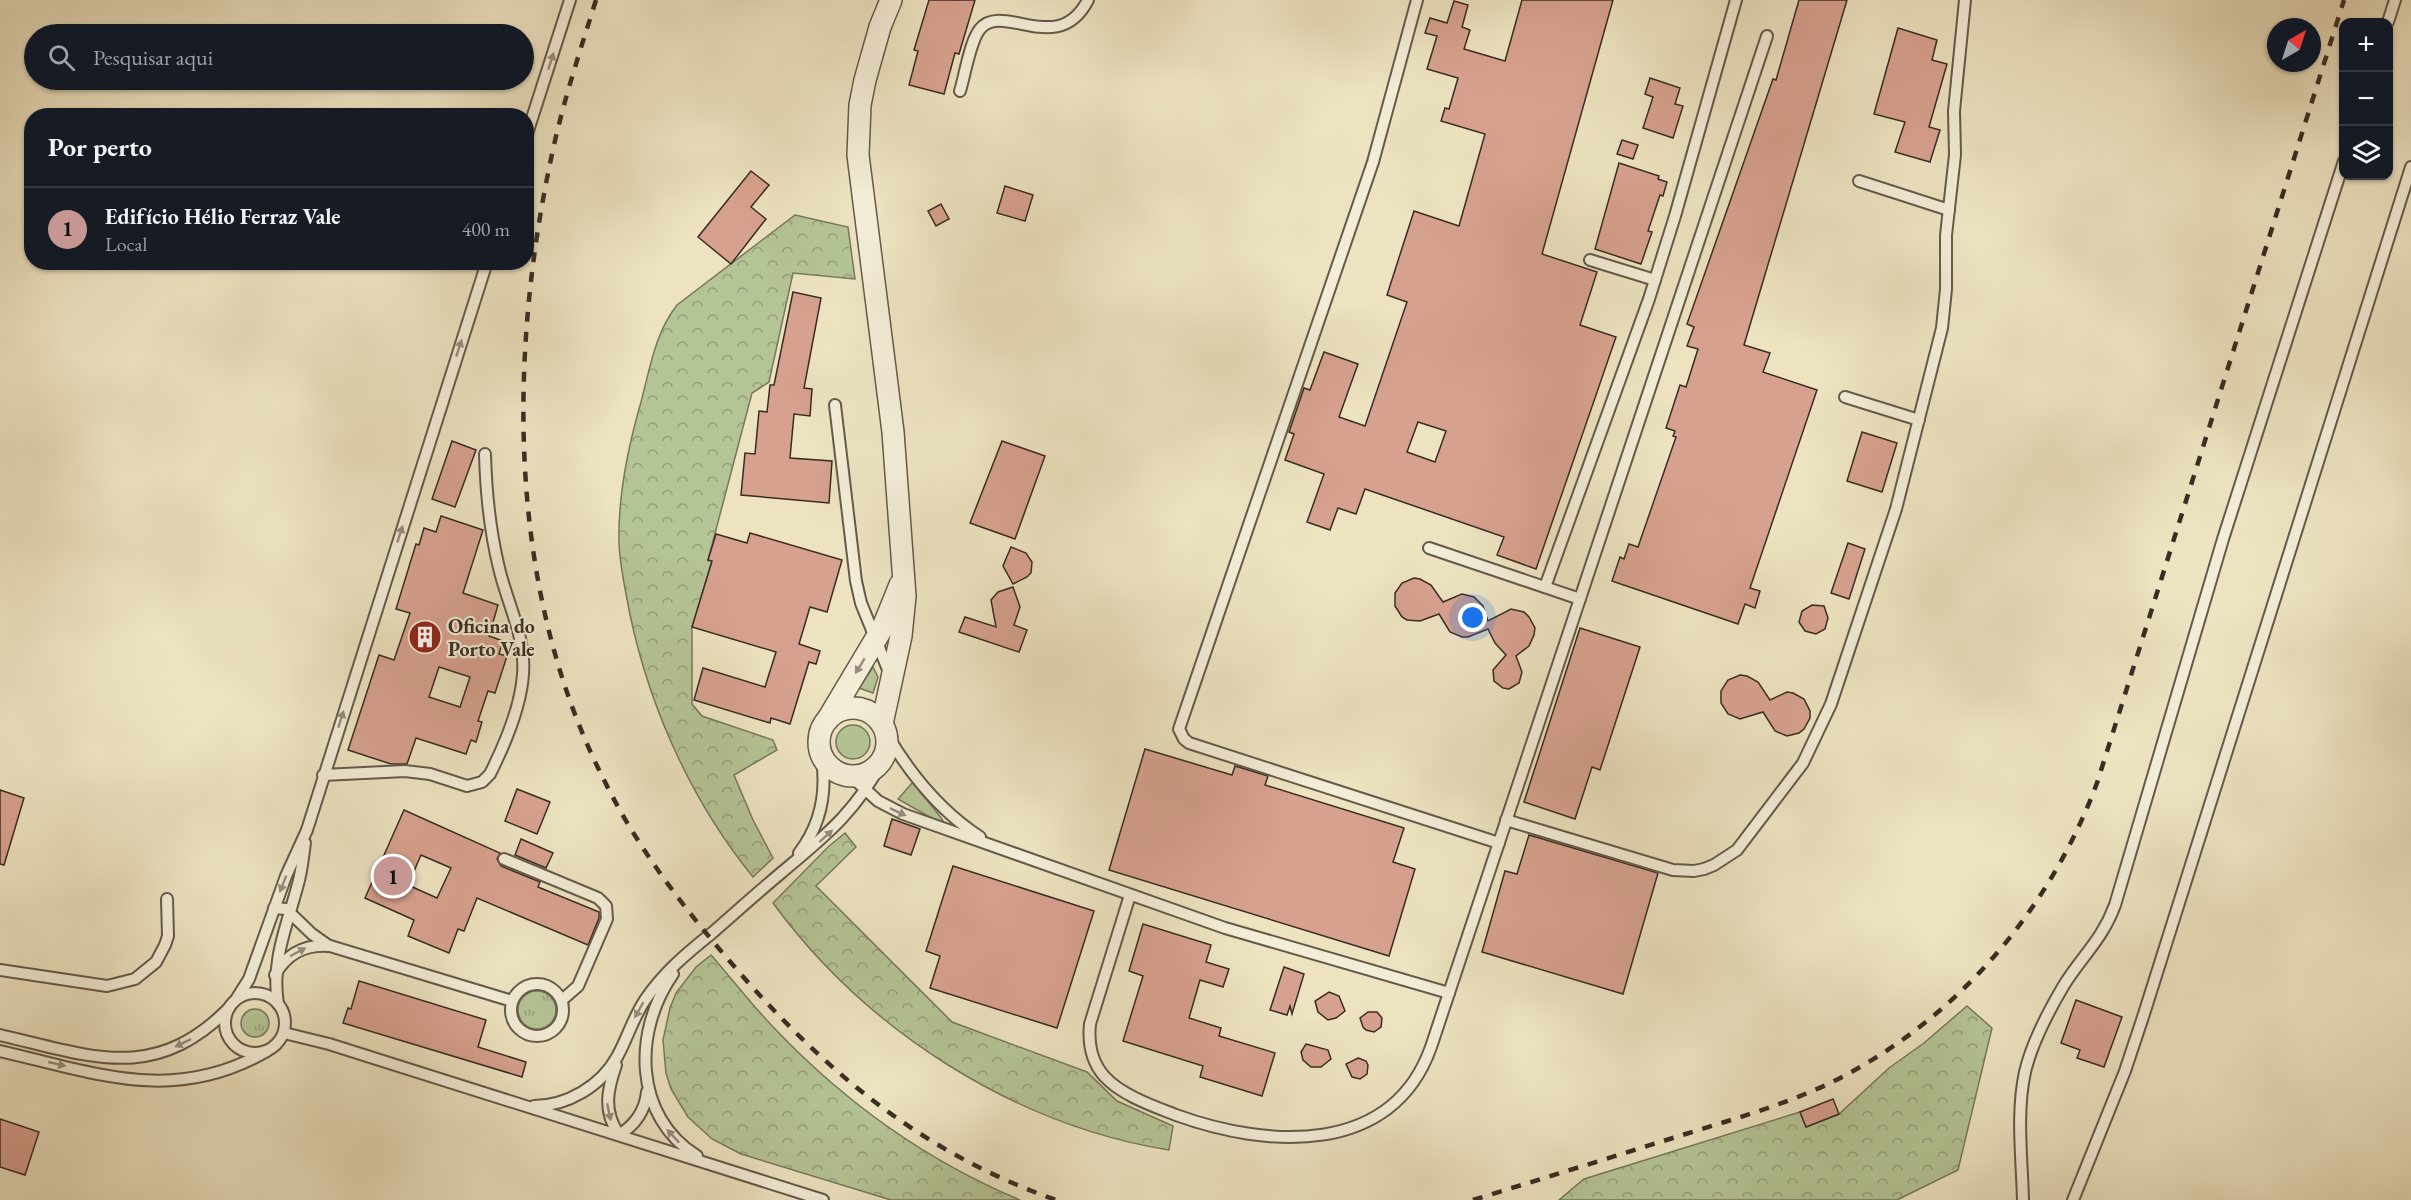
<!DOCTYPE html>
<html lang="pt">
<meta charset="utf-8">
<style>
body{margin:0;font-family:"EB Garamond",serif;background:#20242c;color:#f1f3f6}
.controls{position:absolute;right:18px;top:18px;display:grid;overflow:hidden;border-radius:12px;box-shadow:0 2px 4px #0004}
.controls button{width:54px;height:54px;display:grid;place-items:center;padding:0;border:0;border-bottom:2px solid #363941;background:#171b24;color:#f1f3f6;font:30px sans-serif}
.compass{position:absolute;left:2267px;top:18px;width:54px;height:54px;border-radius:50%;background:#171b24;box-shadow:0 2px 4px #0004;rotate:39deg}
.you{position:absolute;left:1473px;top:618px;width:21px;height:21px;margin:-15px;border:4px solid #fff;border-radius:50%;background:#1a73e8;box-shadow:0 0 0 9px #1a73e833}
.badge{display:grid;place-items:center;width:39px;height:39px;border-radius:50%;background:#c59692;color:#111;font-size:20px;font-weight:700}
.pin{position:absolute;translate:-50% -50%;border:3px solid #fff;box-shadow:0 2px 6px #0006}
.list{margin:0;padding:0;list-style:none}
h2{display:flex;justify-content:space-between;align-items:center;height:78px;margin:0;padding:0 24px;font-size:26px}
h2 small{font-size:20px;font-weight:400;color:#9ea1a6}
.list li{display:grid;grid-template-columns:39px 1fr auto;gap:18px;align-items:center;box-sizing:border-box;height:84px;padding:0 24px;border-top:2px solid #363941}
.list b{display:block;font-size:22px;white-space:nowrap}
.list p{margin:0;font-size:20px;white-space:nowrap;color:#9ea1a6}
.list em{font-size:20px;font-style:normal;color:#9ea1a6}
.icon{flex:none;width:33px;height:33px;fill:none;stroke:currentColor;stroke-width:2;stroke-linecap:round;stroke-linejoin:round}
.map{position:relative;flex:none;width:2411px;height:1200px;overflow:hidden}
.search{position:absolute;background:#171b24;box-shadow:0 2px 4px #0004;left:24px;top:24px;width:510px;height:66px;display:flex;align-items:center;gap:15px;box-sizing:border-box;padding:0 21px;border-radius:33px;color:#9ea1a6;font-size:22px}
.panel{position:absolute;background:#171b24;box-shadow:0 2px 4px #0004;left:24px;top:108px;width:510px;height:162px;border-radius:24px}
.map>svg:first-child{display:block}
.grass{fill:url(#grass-tufts);stroke:#76785c;stroke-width:1.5}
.forest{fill:url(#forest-crowns);stroke:#76785c;stroke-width:1.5}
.garden{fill:#b5c495;stroke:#76785c;stroke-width:1.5}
.building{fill:#d7a18f;stroke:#382c23;stroke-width:1.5;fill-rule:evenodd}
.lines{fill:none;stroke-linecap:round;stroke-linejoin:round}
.lane-casing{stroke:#655a4a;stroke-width:14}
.street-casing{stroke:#655a4a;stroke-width:24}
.lane{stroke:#f3edd7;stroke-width:10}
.street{stroke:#f3edd7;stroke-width:21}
.rail{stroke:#382c23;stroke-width:4.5;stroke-dasharray:10 10;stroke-linecap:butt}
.oneway{fill:#968c7d}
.labels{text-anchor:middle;stroke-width:4.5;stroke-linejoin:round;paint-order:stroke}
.poi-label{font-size:20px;font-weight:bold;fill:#382c23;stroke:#f3edd7;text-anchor:start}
</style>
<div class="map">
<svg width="2411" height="1200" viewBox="0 0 2411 1200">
<defs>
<pattern id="grass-tufts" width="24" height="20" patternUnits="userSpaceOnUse" patternTransform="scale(1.5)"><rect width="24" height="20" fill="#b5c495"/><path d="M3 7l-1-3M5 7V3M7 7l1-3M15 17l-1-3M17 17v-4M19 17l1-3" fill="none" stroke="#949f79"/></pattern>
<pattern id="forest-crowns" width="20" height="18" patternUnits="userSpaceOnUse" patternTransform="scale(1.5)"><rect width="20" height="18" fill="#b5c495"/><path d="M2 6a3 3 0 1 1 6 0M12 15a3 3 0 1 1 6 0" fill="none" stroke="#949f79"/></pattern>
</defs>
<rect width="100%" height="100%" fill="#ede3c1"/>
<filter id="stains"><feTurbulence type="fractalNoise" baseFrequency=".00333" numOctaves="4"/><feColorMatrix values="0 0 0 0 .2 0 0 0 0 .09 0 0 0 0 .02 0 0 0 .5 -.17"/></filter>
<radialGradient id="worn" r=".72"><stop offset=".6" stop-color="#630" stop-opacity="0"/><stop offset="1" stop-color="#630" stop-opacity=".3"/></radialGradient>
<g class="grass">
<circle cx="537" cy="1010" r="19"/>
<circle cx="255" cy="1023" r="14"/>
</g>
<g class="forest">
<path d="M795 215 848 227 855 279 793 273 769 382 752 393 708 560 712 561 692 627V704L702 716 773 740 777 750 734 775 753 820 773 858 753 877C688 797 644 696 626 594 623 577 619 558 619 541 618 493 628 447 641 402 650 368 655 333 677 305Z"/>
<path d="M845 833 856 847 816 886 952 1022 1087 1072 1117 1101 1173 1126 1169 1150C1014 1125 866 1030 773 903L828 847Z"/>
<path d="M711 955C733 980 753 1007 777 1031 847 1104 927 1161 1020 1200H891L741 1154 712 1139 688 1117 671 1089 666 1073 663 1040 670 1008 676 993 696 967Z"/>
<path d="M1967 1006 1992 1028 1958 1170 1897 1200H1559L1584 1179 1800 1112 1806 1127 1839 1114 1889 1068 1924 1043Z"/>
</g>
<g class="garden">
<path d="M873 667 878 677 873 693 859 688Z"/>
<circle cx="853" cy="742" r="17"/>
<path d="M913 782C919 793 942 816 944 823H940L898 799Z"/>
</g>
<g class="building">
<path d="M929 0H975L959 54 955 53 944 94 909 85 918 51 914 50Z"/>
<path d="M1522 0H1613L1542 254 1597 272 1580 325 1616 337 1536 569 1497 555 1504 537 1365 489 1356 514 1338 508 1330 530 1307 522 1324 474 1285 460 1294 434 1289 432 1304 388 1310 390 1324 352 1358 364 1339 417 1365 426 1407 302 1387 295 1414 211 1459 226 1485 134 1441 121 1445 108 1449 109 1458 78 1427 69 1437 36 1425 33 1430 18 1447 23 1454 1 1468 5 1462 27 1470 30 1464 49 1505 61ZM1418 422 1446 431 1435 462 1407 452Z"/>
<path d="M1799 0H1847L1744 345 1770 353 1763 372 1817 390 1750 588 1760 591 1755 608 1745 604 1738 624 1612 581 1620 557 1624 559 1629 544 1638 547 1676 437 1673 436 1675 431 1666 428 1680 385 1686 387 1698 349 1687 346 1694 327 1687 324 1773 79 1776 80Z"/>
<path d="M1898 28 1937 40 1932 60 1947 64 1929 127 1940 130 1930 162 1895 152 1905 122 1874 114Z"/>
<path d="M1650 78 1680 88 1675 104 1683 106 1673 138 1643 128 1653 97 1645 94Z"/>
<path d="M1622 140 1638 145 1633 159 1617 154Z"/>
<path d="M1619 163 1659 176 1658 179 1667 182 1663 196 1660 195 1648 231 1652 232 1641 264 1595 249Z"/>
<path d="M751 171 769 185 751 207 766 219 731 264 698 237Z"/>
<path d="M1005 186 1033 195 1025 221 997 213Z"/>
<path d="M941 204 949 219 936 226 928 211Z"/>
<path d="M793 292 821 298 804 388 812 389 810 416 794 414 790 458 832 461 829 503 741 495 745 453 755 454 759 411 767 412 770 385H774Z"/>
<path d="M1862 432 1897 443 1882 492 1847 481Z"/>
<path d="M452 441 476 450 455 507 432 499Z"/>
<path d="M1002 441 1045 456 1015 539 970 523Z"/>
<path d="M441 516 483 530 463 593 498 605 489 636 503 641 499 654 507 656 495 693 488 691 478 721 482 722 476 742 471 740 466 754 416 738 407 764H391L348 750 379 655 394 660 410 613 396 609 416 544 419 545 424 528 436 532ZM439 667 470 677 460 707 429 697Z"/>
<path d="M750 533 842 560 827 612 810 607 799 644 820 651 816 664 809 662 790 724 771 718 770 723 694 700 703 668 765 687 776 652 692 627 712 561 708 560 716 534 747 543Z"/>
<path d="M1848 543 1865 549 1849 599 1831 593Z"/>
<path d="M1011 547 1026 553 1032 562 1031 573 1027 577 1013 584 1003 566Z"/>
<path d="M1414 578 1420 579 1431 585 1443 602 1462 594 1474 597 1483 606 1488 621 1511 609 1524 612 1529 617 1535 628 1534 635 1529 646 1516 656 1522 672 1519 683 1509 689 1503 688 1494 681 1493 670 1506 655 1495 643 1488 629 1468 637H1462L1450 632 1439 614 1420 621 1407 620 1402 617 1395 606V593L1402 583Z"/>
<path d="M1013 587 1020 607 1014 625 1027 630 1019 652 959 632 965 617 996 627 991 600 998 592Z"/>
<path d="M1812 605 1824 606 1828 618 1825 629 1816 634 1805 631 1799 622 1802 611Z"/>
<path d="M1580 628 1640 647 1600 770 1592 767 1575 819 1524 802Z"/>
<path d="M1740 675 1747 676 1758 682 1770 700 1787 692 1793 693 1804 699 1810 711V718L1804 729 1799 733 1787 736 1775 731 1763 712 1740 719 1728 714 1721 703V691L1728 680Z"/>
<path d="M1145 749 1232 775 1235 766 1268 776 1265 785 1404 828 1393 862 1415 869 1389 956 1109 870Z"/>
<path d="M517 789 550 802 537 834 505 821Z"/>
<path d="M0 790 24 798 4 865 0 864Z"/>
<path d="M404 810 500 853 497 859 501 866 540 882 538 887 599 912V918L588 945 477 898 464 931 458 929 449 953 408 936 414 920 365 898ZM421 855 451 868 437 898 408 885Z"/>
<path d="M892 819 920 829 911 855 884 846Z"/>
<path d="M1529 835 1658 873 1623 994 1482 952 1505 871 1517 874Z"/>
<path d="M521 839 553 853 546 868 515 855Z"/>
<path d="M953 866 1094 911 1057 1028 930 988 940 956 926 951Z"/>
<path d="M1143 924 1211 945 1206 962 1229 969 1223 987 1200 980 1189 1018 1221 1028 1219 1036 1275 1053 1262 1096 1200 1077 1203 1066 1123 1041 1143 976 1129 971Z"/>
<path d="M1284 967 1304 974 1292 1014 1290 1006 1287 1015 1270 1010Z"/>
<path d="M359 981 486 1020 478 1047 526 1062 522 1077 343 1023 348 1008 351 1009Z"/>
<path d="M1329 992 1339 996 1345 1011 1336 1018 1328 1020 1318 1012 1315 1001Z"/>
<path d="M2076 1000 2122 1017 2104 1067 2077 1058 2080 1050 2061 1043Z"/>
<path d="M1368 1012H1377L1382 1018 1381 1027 1374 1032 1366 1030 1363 1027 1360 1018Z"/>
<path d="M1306 1044 1328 1050 1331 1059 1321 1067H1311L1303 1060 1301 1052Z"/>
<path d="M1358 1058 1366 1061 1368 1065 1367 1074 1360 1079 1352 1077 1346 1064Z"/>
<path d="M1833 1099 1839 1114 1806 1127 1800 1112Z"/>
<path d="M0 1119 39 1132 25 1175 0 1167Z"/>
</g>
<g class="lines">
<g class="lane-casing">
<g id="lane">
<path d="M1417 0 1373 162 1179 729 1184 739 1189 743 1499 843"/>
<path d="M2388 22 2395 0"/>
<path d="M960 91C965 75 970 41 980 29 1003 1 1058 58 1088 0"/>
<path d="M526 137 570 0"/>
<path d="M1859 181 1949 210"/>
<path d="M1590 260 1655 280"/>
<path d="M1845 397 1919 420"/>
<path d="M835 405 856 581 861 603 889 672"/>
<path d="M1429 548 1580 599"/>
<path d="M1545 587 1649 299 1675 216 1736 0"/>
<path d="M886 733C910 774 940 811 980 837"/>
<path d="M323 775 405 771 430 774 467 786 482 782 490 774C504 746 521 706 523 674 526 637 507 603 499 568 490 531 486 492 485 454"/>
<path d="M852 777 878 801 903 814 1225 928 1449 993"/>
<path d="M1506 820 1673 870 1694 871 1704 869 1714 865 1737 850 1803 763 1831 704 1896 509 1942 328 1946 289V235L1955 155 1954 111 1965 0"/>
<path d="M799 853C823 822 828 786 820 748"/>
<path d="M504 859 598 898 606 906 607 919 578 986 562 1000"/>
<path d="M1130 895 1090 1024C1088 1044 1091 1061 1104 1076 1121 1095 1153 1106 1176 1115 1267 1148 1392 1157 1431 1047L1767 36"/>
<path d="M274 908 286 909 312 934 329 946"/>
<path d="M0 970 107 986 135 979 156 962 165 945 168 936 167 899"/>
<path d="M673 974C633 1031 633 1116 697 1156"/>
<path d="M275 975C287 953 305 944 330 946L512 1001"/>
<circle cx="537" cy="1010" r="26"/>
<circle cx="255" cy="1023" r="30"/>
<path d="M237 998 249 979 286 876 307 830 487 262"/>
<path d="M278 1004C271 960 287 926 298 884 302 871 303 856 305 843"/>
<path d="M284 1033 329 1044 823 1200"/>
<path d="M0 1035C91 1056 154 1084 229 1008"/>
<path d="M0 1051C96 1073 174 1105 267 1051"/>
<path d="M616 1065C607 1091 603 1111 619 1135 635 1125 645 1111 647 1092"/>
<path d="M534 1106C567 1106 601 1086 617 1057 627 1039 633 1018 645 1000 663 973 687 953 712 933 735 913 757 893 781 873 825 836 855 813 883 760"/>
<path d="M2023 1200C2022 1159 2016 1113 2025 1072 2032 1042 2048 1012 2064 985 2082 956 2102 940 2115 905L2223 539 2344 161"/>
<path d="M2073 1200 2125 1071 2143 1017 2411 167"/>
</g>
</g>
<g class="street-casing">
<g id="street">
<circle cx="853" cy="742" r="34"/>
<path d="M828 719 883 627 900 585"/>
<path d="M882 724 901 636 905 596 893 432 858 155 860 105 865 80 880 27 891 0"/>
</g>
</g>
<use href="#lane" class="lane"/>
<use href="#street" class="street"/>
<g class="rail">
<path d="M596 0C581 48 565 96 554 145 508 351 506 586 603 778 638 850 687 912 739 972 829 1075 925 1154 1056 1200"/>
<path d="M1473 1200C1541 1179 1609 1158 1676 1137 1727 1121 1778 1107 1826 1085 1953 1024 2048 914 2097 783L2344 0"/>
</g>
</g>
<defs><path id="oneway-solid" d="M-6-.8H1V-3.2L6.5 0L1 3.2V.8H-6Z" transform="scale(1.5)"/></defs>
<g class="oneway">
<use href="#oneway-solid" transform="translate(551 61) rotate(-72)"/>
<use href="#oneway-solid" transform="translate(459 348) rotate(-72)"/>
<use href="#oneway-solid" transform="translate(400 534) rotate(-72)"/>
<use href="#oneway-solid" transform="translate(860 666) rotate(121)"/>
<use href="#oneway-solid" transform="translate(341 719) rotate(-72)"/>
<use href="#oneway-solid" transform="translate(898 812) rotate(25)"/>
<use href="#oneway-solid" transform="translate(826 836) rotate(-42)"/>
<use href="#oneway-solid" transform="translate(283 884) rotate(111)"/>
<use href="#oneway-solid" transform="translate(298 952) rotate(-28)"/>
<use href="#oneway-solid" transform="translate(639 1010) rotate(119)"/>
<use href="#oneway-solid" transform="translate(183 1043) rotate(154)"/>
<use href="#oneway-solid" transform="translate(57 1064) rotate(13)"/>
<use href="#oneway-solid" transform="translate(609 1112) rotate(78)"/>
<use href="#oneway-solid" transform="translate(673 1136) rotate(-133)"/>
</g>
<defs>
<g id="building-disc" transform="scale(1.725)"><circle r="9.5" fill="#8f2418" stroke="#f3edd7"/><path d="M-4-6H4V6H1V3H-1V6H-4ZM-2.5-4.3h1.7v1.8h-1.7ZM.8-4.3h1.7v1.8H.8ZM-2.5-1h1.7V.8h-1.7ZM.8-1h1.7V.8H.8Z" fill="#fff"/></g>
</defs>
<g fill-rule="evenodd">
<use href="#building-disc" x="425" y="637"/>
</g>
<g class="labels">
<g class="poi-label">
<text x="448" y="633">Oficina do<tspan x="448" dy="23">Porto Vale</tspan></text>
</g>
</g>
<rect width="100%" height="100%" filter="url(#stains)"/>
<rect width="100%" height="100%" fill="url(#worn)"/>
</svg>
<div class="controls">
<button>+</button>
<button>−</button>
<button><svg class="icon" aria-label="layers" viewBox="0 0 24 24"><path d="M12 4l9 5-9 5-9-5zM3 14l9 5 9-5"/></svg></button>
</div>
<svg class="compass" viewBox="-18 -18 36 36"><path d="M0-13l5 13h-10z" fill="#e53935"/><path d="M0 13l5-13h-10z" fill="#9ea1a6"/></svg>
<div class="you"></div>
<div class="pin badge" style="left:393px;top:876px">1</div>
<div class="search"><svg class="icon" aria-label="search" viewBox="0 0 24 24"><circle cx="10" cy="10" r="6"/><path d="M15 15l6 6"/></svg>Pesquisar aqui</div>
<section class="panel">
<h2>Por perto<small></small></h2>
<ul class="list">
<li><span class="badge">1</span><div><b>Edifício Hélio Ferraz Vale</b><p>Local</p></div><em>400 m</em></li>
</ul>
</section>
</div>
